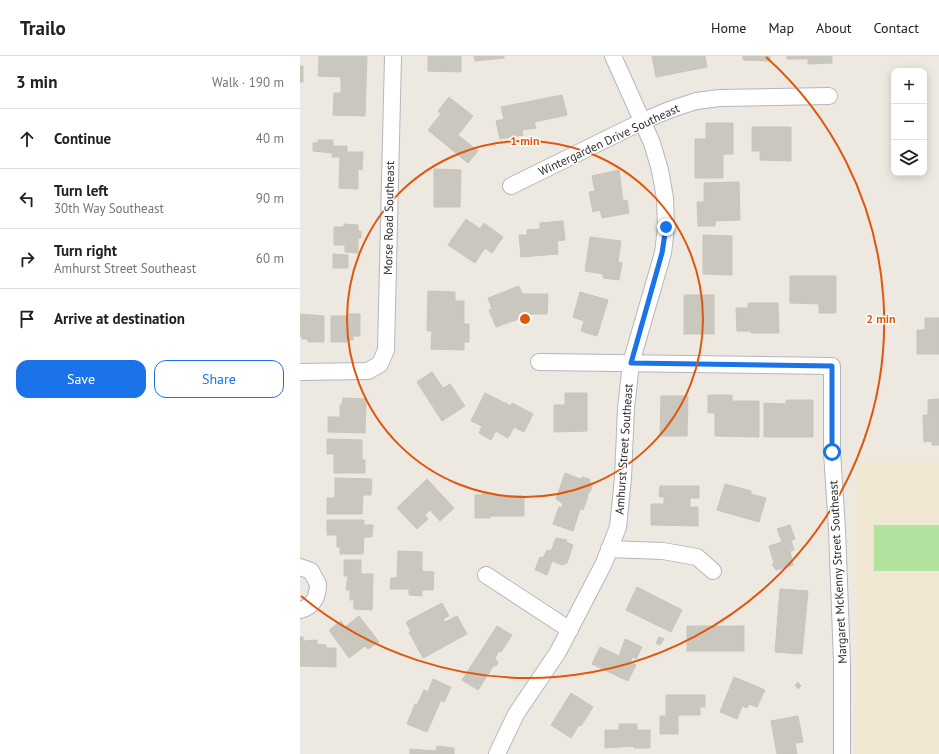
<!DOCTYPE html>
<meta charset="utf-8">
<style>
body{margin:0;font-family:"PT Sans",sans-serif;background:#f2f2f2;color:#202124}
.controls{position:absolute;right:12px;top:12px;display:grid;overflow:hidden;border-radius:8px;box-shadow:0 2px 10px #0003}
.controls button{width:36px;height:36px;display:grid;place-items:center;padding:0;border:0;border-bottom:1px solid #e0e0e0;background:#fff;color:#202124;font:20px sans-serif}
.stop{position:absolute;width:12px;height:12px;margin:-9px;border:3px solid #1a73e8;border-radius:50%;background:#fff}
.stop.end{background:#1a73e8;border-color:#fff;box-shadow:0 1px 4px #0008}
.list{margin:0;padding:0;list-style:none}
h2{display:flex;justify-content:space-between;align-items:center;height:52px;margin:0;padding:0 16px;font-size:17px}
h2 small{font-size:13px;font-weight:400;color:#757577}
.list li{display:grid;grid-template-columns:26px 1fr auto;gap:12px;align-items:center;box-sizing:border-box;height:60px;padding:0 16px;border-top:1px solid #e0e0e0}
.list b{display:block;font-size:15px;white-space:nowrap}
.list p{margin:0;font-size:13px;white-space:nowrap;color:#757577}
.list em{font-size:13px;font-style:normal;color:#757577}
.actions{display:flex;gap:8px;padding:12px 16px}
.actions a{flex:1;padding:9px 0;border:1px solid #1a73e8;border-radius:12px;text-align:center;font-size:14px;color:#1a73e8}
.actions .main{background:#1a73e8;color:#fff}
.icon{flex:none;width:22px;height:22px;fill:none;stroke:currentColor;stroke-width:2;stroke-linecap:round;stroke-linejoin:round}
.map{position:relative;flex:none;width:639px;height:698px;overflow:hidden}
header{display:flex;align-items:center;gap:24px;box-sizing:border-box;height:56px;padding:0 20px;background:#fff;border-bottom:1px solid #e0e0e0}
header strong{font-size:19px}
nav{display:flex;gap:22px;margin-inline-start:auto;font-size:14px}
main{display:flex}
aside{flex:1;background:#fff}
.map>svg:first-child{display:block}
.education{fill:#efe7d1}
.green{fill:#b1e39f}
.building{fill:#cac7bf;stroke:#cac5ba}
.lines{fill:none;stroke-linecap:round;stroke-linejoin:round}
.minor-casing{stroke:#b4b5c0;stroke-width:18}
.minor{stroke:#fff;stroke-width:16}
.route{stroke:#1a73e8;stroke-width:5}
.ring{fill:none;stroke:#df570e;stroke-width:2}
.labels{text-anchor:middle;stroke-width:3;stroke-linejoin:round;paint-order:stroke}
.street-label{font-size:12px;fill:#2d2d2d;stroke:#fff}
.centre{fill:#df570e;stroke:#fff;stroke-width:2}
.ring-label{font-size:12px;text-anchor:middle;font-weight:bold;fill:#df570e;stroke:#fff;stroke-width:3;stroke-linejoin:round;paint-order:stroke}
</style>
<header>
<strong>Trailo</strong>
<nav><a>Home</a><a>Map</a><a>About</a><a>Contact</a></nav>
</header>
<main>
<aside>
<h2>3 min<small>Walk · 190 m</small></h2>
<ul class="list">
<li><svg class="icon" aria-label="ahead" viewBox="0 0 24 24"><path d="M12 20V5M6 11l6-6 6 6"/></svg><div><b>Continue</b></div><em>40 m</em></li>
<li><svg class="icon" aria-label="left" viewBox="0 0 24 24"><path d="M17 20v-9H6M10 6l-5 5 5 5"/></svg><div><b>Turn left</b><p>30th Way Southeast</p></div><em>90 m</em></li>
<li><svg class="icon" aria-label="right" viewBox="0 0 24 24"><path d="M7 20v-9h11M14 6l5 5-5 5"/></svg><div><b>Turn right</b><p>Amhurst Street Southeast</p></div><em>60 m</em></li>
<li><svg class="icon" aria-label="arrive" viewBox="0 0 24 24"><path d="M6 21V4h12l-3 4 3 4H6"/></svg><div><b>Arrive at destination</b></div></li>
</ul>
<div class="actions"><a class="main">Save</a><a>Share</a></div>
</aside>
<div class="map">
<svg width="639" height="698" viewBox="0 0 639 698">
<rect width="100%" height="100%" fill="#eee9e0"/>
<path class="education" d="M557 406H639V698H555Z"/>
<rect class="green" x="574" y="469" width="65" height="46"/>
<g class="building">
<path d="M19 0H67L65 60 33 59 34 37H41V21L18 20Z"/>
<path d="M128 0H161V16L128 15Z"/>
<path d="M174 0H204V2L175 5Z"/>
<path d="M352 0H405L407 11 356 21Z"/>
<path d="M443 0H470V5L443 4Z"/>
<path d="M487 0H532V7L508 8V3H487Z"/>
<rect x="0" y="10" width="3" height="16"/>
<path d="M262 39 267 59 234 66 236 72 222 74 223 79 200 83 196 65 204 63 201 51Z"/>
<path d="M149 41 173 60 158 79 178 95 168 107 128 74 141 58 138 55Z"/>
<path d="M406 67H433V98H423V122H395V83H406Z"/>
<path d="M452 71H491V105L460 104V95H452Z"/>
<path d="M18 84H33V90H47V96H63L62 114 58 113V133L39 132 40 101H32V97L13 95V87H18Z"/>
<path d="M134 113 161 114 160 151H134Z"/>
<path d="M319 114 323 145 327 144 329 157 302 162 300 154 293 156 289 136 295 135 292 120Z"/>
<path d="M439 126 440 164 415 165V170H398L397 146H404V127Z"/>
<path d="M166 163 180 173 184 167 203 181 192 197 185 192 175 207 148 189Z"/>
<path d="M263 165 265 184 257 185 258 198 221 201 219 179H227V174L240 173V167Z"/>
<path d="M44 168 58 169V175H61V182H58V197L45 196V189H34V171H44Z"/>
<path d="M403 179 432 180V219L403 218Z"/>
<path d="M290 181 321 185 318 206 322 207 319 224 303 222V218L285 215Z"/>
<path d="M33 198 48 199V212H33Z"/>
<path d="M490 220H536V257H519V248L490 247Z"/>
<path d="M219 230 222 238H248L247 258H233L196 271 189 254 192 253 188 242Z"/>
<path d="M128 235 155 236V245H164V268H169V286H164V294L131 293 132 275H127Z"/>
<path d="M280 236 308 244 297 280 281 275 284 265 273 261Z"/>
<rect x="384" y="239" width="30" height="39"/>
<path d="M448 247H478L479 277H451V275H437L436 252H448Z"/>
<path d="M0 258 24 260V286H8V283H2V280H0Z"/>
<path d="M48 258H60V280H53V284H47V286H31V260H48Z"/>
<path d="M625 262H639V298H617V274H625Z"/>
<path d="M132 316 143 332 150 328 165 350 142 365 117 326Z"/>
<path d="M185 337 211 350 212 347 233 358 224 376 214 371 208 382 196 375 191 384 179 377 182 370 171 365Z"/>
<path d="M265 337H287V375L254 376V349H265Z"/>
<path d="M408 339H432V345H459V381L415 380V357H408Z"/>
<path d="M361 340H388L387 380H360Z"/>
<path d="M43 342 66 343 65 377 28 376V361H40V349H42Z"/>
<path d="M639 343V389H632V385L624 386 623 359H628V344Z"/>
<path d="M486 344H513V381H464V347L486 348Z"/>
<path d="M27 383 62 384V404H65V417H34V398H27Z"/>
<path d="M265 417 280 423 283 421 289 423 292 430 290 436 287 438 288 440 283 454 280 453 273 475 253 468 259 451 262 452 263 448 256 443Z"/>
<path d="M35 422 72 423 71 439H63L62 458H27V442H35Z"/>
<path d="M127 423 154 452 140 465 130 454 125 459 128 463 117 473 97 452Z"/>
<path d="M425 428 451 435V438L466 442 459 466 417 454Z"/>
<path d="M360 430H399V442H390V451H398V470L351 469V448H364V441H360L359 439Z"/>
<path d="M181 438H189V439L224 440V460H190V462H175V439H182Z"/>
<path d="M27 464H64V469H73L72 481H64L63 498H40V491H37V479H27Z"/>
<path d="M490 469 495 483 491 484 494 494 490 495 493 509 476 514 472 508 474 507 469 490 482 486 477 473Z"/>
<path d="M256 482 267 484 266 486 273 489 267 507 262 509 252 505 247 519 235 514 240 501 243 502 247 494 251 495Z"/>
<path d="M98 495 122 496V515L134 516 133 534H122V540L109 539V533H90L91 522H97Z"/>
<path d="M44 504H61V518H73L72 554 54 553V544H50V534H46L48 520H44Z"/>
<path d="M337 531 382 554 371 576 326 554Z"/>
<path d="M480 533 508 535 502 598 475 596Z"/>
<path d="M142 547 149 560 143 563 145 566 157 560 167 578 123 602 109 576H111L106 566Z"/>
<path d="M59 560 79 586 68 593 65 590 49 602 29 574 41 565 45 571Z"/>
<path d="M197 570 212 579 201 596 199 595 195 602 198 607 196 610 194 609 178 634 162 624Z"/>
<rect x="387" y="570" width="57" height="25"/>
<path d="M0 581H3V585L17 584V588L26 589V592H36V611L0 610Z"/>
<path d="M359 581 364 583 360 589 356 587Z"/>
<path d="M325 583 342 591 336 603 333 601 330 606 336 609 328 625 292 608 300 591 319 600Z"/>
<path d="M434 621 465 634 457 651 449 648 447 652 442 650 437 663 420 656Z"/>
<path d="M133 623 151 631 144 646 141 644 127 676 107 668 115 648 117 649 124 634 128 636Z"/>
<path d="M498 626 501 630 498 633 495 629Z"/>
<path d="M271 637 293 651 281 670 279 669 271 682 251 669Z"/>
<path d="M366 639H405V651H400V659H378V678H360V660H366Z"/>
<path d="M498 660 503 686 495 687 497 698H477L471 665Z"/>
<path d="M319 668H337V674H350V692H334V690L305 692V674H319Z"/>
<path d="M137 690 154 692V698H110V693L136 695Z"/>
</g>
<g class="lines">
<g class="minor-casing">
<g id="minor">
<path d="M211 130 343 65 369 54 396 45 420 42 529 40"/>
<path d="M239 306 532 310V396L537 473 542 606V698"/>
<path d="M0 316 68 315 80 308 86 294 93 0"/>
<path d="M309 493 363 495 397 501 413 515"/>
<path d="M0 511 11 515 18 528C18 541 13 551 0 554"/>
<path d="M186 519 270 574"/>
<path d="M197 698 216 658 258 596 304 507 318 471 323 422 326 352 331 307 363 197 366 171 365 142 360 114 352 87 313 0"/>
</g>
</g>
<use href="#minor" class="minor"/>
</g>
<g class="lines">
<path class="route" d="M366 171 362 197 331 307 532 310V396"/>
</g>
<g class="ring">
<circle cx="225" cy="263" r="178"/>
<path d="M466 1A356 356 0 0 1 1 540"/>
</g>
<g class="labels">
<g class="street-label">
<text transform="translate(309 84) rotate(-25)" y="4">Wintergarden Drive Southeast</text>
<text transform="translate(89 162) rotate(-89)" y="4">Morse Road Southeast</text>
<text transform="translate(324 393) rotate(-86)" y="4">Amhurst Street Southeast</text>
<text transform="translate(538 516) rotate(-93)" y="4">Margaret McKenny Street Southeast</text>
</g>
</g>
<circle cx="225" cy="263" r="6" class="centre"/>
<g class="ring-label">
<text x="225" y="89">1 min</text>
<text x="581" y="267">2 min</text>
</g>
</svg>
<div class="controls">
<button>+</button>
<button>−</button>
<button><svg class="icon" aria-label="layers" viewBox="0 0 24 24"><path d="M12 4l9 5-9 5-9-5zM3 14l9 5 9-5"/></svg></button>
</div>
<div class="stop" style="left:532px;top:396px"></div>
<div class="stop end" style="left:366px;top:171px"></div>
</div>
</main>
